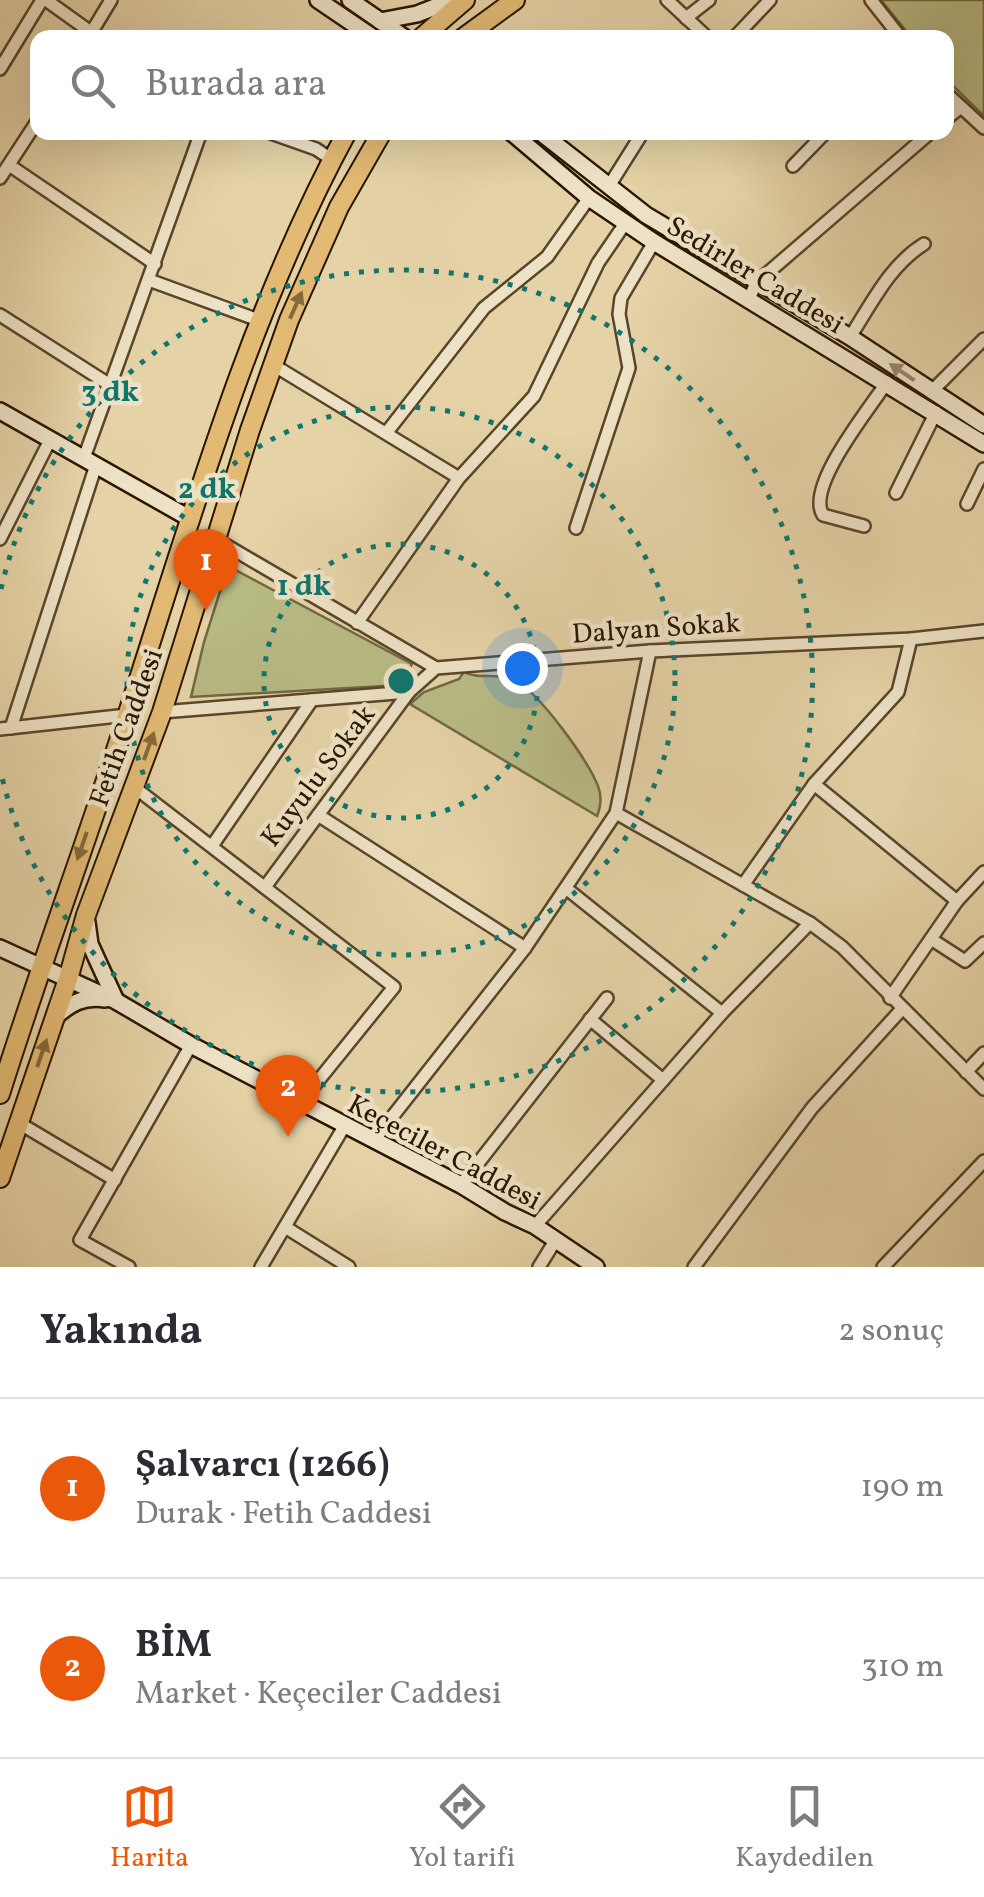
<!DOCTYPE html>
<html lang="tr">
<meta charset="utf-8">
<style>
body{margin:0;font-family:Vollkorn,serif;background:#f2f2f3;color:#2b2b33}
.you{position:absolute;left:522px;top:668px;width:35px;height:35px;margin:-25px;border:8px solid #fff;border-radius:50%;background:#1a73e8;box-shadow:0 0 0 15px #1a73e833}
.badge{display:grid;place-items:center;width:65px;height:65px;border-radius:50%;background:#ea580c;color:#fff;font-size:32px;font-weight:700}
.pin{position:absolute;translate:-50% -82px;filter:drop-shadow(0 2px 5px #0008)}
.pin::after{content:'';position:absolute;top:52px;width:35px;height:30px;background:inherit;clip-path:polygon(0 0,100% 0,50% 100%)}
.list{margin:0;padding:0;list-style:none}
h2{display:flex;justify-content:space-between;align-items:center;height:130px;margin:0;padding:0 40px;font-size:42px}
h2 small{font-size:32px;font-weight:400;color:#7c7c81}
.list li{display:grid;grid-template-columns:65px 1fr auto;gap:30px;align-items:center;box-sizing:border-box;height:180px;padding:0 40px;border-top:2px solid #e1e1e2}
.list b{display:block;font-size:38px;white-space:nowrap}
.list p{margin:0;font-size:32px;white-space:nowrap;color:#7c7c81}
.list em{font-size:32px;font-style:normal;color:#7c7c81}
.icon{flex:none;width:55px;height:55px;fill:none;stroke:currentColor;stroke-width:2;stroke-linecap:round;stroke-linejoin:round}
.map{position:relative;flex:none;width:984px;height:1267px;overflow:hidden}
.search{position:absolute;background:#fff;box-shadow:0 10px 40px #0002;left:30px;right:30px;top:30px;height:110px;display:flex;align-items:center;gap:25px;box-sizing:border-box;padding:0 35px;border-radius:20px;color:#7c7c81;font-size:38px}
.sheet{height:490px;background:#fff}
nav{display:flex;justify-content:space-around;align-items:center;box-sizing:border-box;height:140px;border-top:2px solid #e1e1e2;background:#fff;font-size:28px;color:#7c7c81}
nav a{display:grid;justify-items:center;gap:5px}
nav .on{color:#ea580c}
.map>svg:first-child{display:block}
.green{fill:#b8bb84;stroke:#716842;stroke-width:2.5}
.lines{fill:none;stroke-linecap:round;stroke-linejoin:round}
.street-casing{stroke:#59452a;stroke-width:16}
.secondary-casing{stroke:#2a1600;stroke-width:20}
.primary-casing{stroke:#2a1600;stroke-width:22}
.street{stroke:#eee2c6;stroke-width:11}
.secondary{stroke:#eee2c6;stroke-width:15}
.primary{stroke:#e2ba74;stroke-width:18}
.oneway{fill:#86683a}
.oneway2{fill:#96866d}
.ring{fill:none;stroke:#0f766e;stroke-width:5;stroke-dasharray:5 10}
.labels{text-anchor:middle;stroke-width:9;stroke-linejoin:round;paint-order:stroke}
.street-label{font-size:28px;fill:#2a1600;stroke:#eee2c6}
.centre{fill:#0f766e;stroke:#eee2c6;stroke-width:5}
.ring-label{font-size:30px;text-anchor:middle;font-weight:bold;fill:#0f766e;stroke:#eee2c6;stroke-width:9;stroke-linejoin:round;paint-order:stroke}
</style>
<div class="map">
<svg width="984" height="1267" viewBox="0 0 984 1267">
<rect width="100%" height="100%" fill="#e5d3a7"/>
<filter id="stains"><feTurbulence type="fractalNoise" baseFrequency=".002" numOctaves="4"/><feColorMatrix values="0 0 0 0 .2 0 0 0 0 .09 0 0 0 0 .02 0 0 0 .5 -.17"/></filter>
<radialGradient id="worn" r=".72"><stop offset=".6" stop-color="#630" stop-opacity="0"/><stop offset="1" stop-color="#630" stop-opacity=".3"/></radialGradient>
<g class="green">
<path d="M881 0H984V116L947 80 946 38 911 37Z"/>
<path d="M228 566 412 664 401 685 191 697 204 642Z"/>
<path d="M464 672C478 680 497 672 516 681 541 695 587 759 598 786 602 796 601 806 597 816L410 704 424 692 459 679Z"/>
</g>
<g class="lines">
<g class="street-casing">
<g id="street">
<path d="M46 0 99 38"/>
<path d="M667 0 708 38"/>
<path d="M871 0 901 38"/>
<path d="M686 18 709 0"/>
<path d="M88 38 111 0"/>
<path d="M734 38 770 0"/>
<path d="M0 69 42 0"/>
<path d="M946 93 984 128"/>
<path d="M946 119 961 107"/>
<path d="M268 132 316 149 334 161"/>
<path d="M9 165 155 264"/>
<path d="M793 166 826 132"/>
<path d="M0 178 38 120"/>
<path d="M609 186 643 132"/>
<path d="M149 280 261 321"/>
<path d="M749 299 756 283 931 132"/>
<path d="M0 315 110 385"/>
<path d="M850 337C872 303 890 265 924 244"/>
<path d="M275 366 459 478"/>
<path d="M931 392 984 339"/>
<path d="M387 432 484 308 547 257 589 198"/>
<path d="M84 458 201 132"/>
<path d="M896 493 936 412"/>
<path d="M967 504 984 469"/>
<path d="M864 526 823 515C805 487 870 408 887 382"/>
<path d="M576 528 629 368 619 314 621 298 654 242"/>
<path d="M0 539 50 440"/>
<path d="M217 540 436 668"/>
<path d="M357 623 459 478 534 396 598 263 626 222"/>
<path d="M162 712 409 692 436 668 650 651 911 639 984 631"/>
<path d="M11 728 96 465"/>
<path d="M0 729 127 715"/>
<path d="M814 784 957 901"/>
<path d="M134 787 394 987 301 1102"/>
<path d="M616 813 810 923 842 947 984 1089"/>
<path d="M318 815 525 948"/>
<path d="M212 846 312 700"/>
<path d="M743 885 814 784 898 692 911 639"/>
<path d="M265 887 409 692"/>
<path d="M567 889 722 1013"/>
<path d="M931 939 965 961 984 943"/>
<path d="M890 998 957 901 984 872"/>
<path d="M590 1019 663 1080"/>
<path d="M966 1072 984 1053"/>
<path d="M19 1123 115 1180"/>
<path d="M374 1140 525 948 616 813 650 651"/>
<path d="M461 1185 607 998"/>
<path d="M535 1226 722 1013 810 923"/>
<path d="M285 1227 349 1267"/>
<path d="M129 1267 80 1240 191 1045"/>
<path d="M261 1267 345 1125"/>
<path d="M539 1267 555 1241"/>
<path d="M694 1267 812 1108 901 1010"/>
<path d="M883 1267 984 1161"/>
</g>
</g>
<g class="secondary-casing">
<g id="secondary">
<path d="M318 0 374 38"/>
<path d="M350 0 405 38"/>
<path d="M380 21 417 14 453 0"/>
<path d="M511 132 589 198 654 242 984 444"/>
<path d="M540 132 646 215 850 337 984 425"/>
<path d="M0 411 189 518"/>
<path d="M87 922 90 944 116 1001"/>
<path d="M0 948 116 1001 191 1045 461 1185 505 1212 535 1226 596 1267"/>
<path d="M55 1017C71 1003 83 996 105 999"/>
</g>
</g>
<g class="primary-casing">
<g id="primary">
<path d="M421 38 465 0"/>
<path d="M463 38 515 0"/>
<path d="M0 1094C40 966 87 841 128 713 191 519 249 312 347 132"/>
<path d="M0 1178 68 979 86 915 162 712 250 430 289 320 339 207 382 132"/>
</g>
</g>
<use href="#street" class="street"/>
<use href="#secondary" class="secondary"/>
<use href="#primary" class="primary"/>
</g>
<defs><path id="oneway-solid" d="M-6-.8H1V-3.2L6.5 0L1 3.2V.8H-6Z" transform="scale(2.5)"/></defs>
<g class="oneway">
<use href="#oneway-solid" transform="translate(296 305) rotate(-66)"/>
<use href="#oneway-solid" transform="translate(149 746) rotate(-70)"/>
<use href="#oneway-solid" transform="translate(82 846) rotate(109)"/>
<use href="#oneway-solid" transform="translate(42 1053) rotate(-71)"/>
</g>
<use class="oneway2" href="#oneway-solid" transform="translate(902 372) rotate(-146)"/>
<g class="ring">
<circle cx="401" cy="681" r="137"/>
<circle cx="401" cy="681" r="274"/>
<path d="M1 589A411 411 0 1 1 1 773"/>
</g>
<g class="labels">
<g class="street-label">
<text transform="translate(756 274) rotate(31)" y="10">Sedirler Caddesi</text>
<text transform="translate(656 627) rotate(-4)" y="10">Dalyan Sokak</text>
<text transform="translate(125 727) rotate(-70)" y="10">Fetih Caddesi</text>
<text transform="translate(317 775) rotate(-53)" y="10">Kuyulu Sokak</text>
<text transform="translate(445 1151) rotate(28)" y="10">Keçeciler Caddesi</text>
</g>
</g>
<circle cx="401" cy="681" r="15" class="centre"/>
<g class="ring-label">
<text x="110" y="401">3 dk</text>
<text x="207" y="498">2 dk</text>
<text x="304" y="595">1 dk</text>
</g>
<rect width="100%" height="100%" filter="url(#stains)"/>
<rect width="100%" height="100%" fill="url(#worn)"/>
</svg>
<div class="you"></div>
<div class="pin badge" style="left:206px;top:611px">1</div>
<div class="pin badge" style="left:288px;top:1137px">2</div>
<div class="search"><svg class="icon" aria-label="search" viewBox="0 0 24 24"><circle cx="10" cy="10" r="6"/><path d="M15 15l6 6"/></svg>Burada ara</div>
</div>
<section class="sheet">
<h2>Yakında<small>2 sonuç</small></h2>
<ul class="list">
<li><span class="badge">1</span><div><b>Şalvarcı (1266)</b><p>Durak · Fetih Caddesi</p></div><em>190 m</em></li>
<li><span class="badge">2</span><div><b>BİM</b><p>Market · Keçeciler Caddesi</p></div><em>310 m</em></li>
</ul>
</section>
<nav>
<a class="on"><svg class="icon" aria-label="map" viewBox="0 0 24 24"><path d="M3 6l6-2 6 2 6-2v14l-6 2-6-2-6 2zM9 4v14M15 6v14"/></svg>Harita</a>
<a><svg class="icon" aria-label="directions" viewBox="0 0 24 24"><path d="M12 3l9 9-9 9-9-9zM9 14v-3h6M13 9l2 2-2 2"/></svg>Yol tarifi</a>
<a><svg class="icon" aria-label="saved" viewBox="0 0 24 24"><path d="M7 4h10v16l-5-4-5 4z"/></svg>Kaydedilen</a>
</nav>
